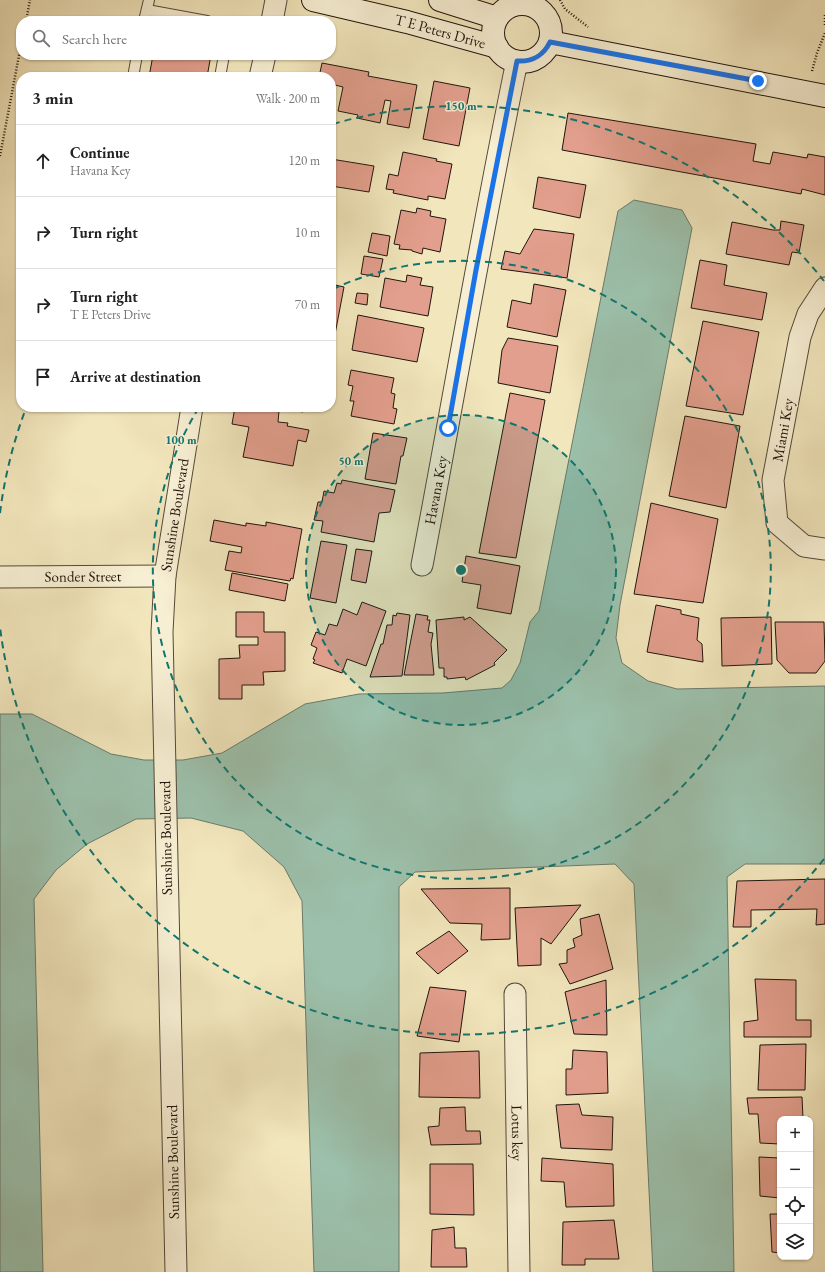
<!DOCTYPE html>
<meta charset="utf-8">
<style>
body{margin:0;font-family:"EB Garamond",serif;background:#f6f6f6;color:#222}
.controls{position:absolute;right:12px;bottom:12px;display:grid;overflow:hidden;border-radius:8px;box-shadow:0 1px 3px #0004}
.controls button{width:36px;height:36px;display:grid;place-items:center;padding:0;border:0;border-bottom:1px solid #e0e0e0;background:#fff;color:#222;font:20px sans-serif}
.stop{position:absolute;width:12px;height:12px;margin:-9px;border:3px solid #1a73e8;border-radius:50%;background:#fff}
.stop.end{background:#1a73e8;border-color:#fff;box-shadow:0 1px 4px #0008}
.list{margin:0;padding:0;list-style:none}
h2{display:flex;justify-content:space-between;align-items:center;height:52px;margin:0;padding:0 16px;font-size:17px}
h2 small{font-size:13px;font-weight:400;color:#767676}
.list li{display:grid;grid-template-columns:26px 1fr auto;gap:12px;align-items:center;box-sizing:border-box;height:72px;padding:0 16px;border-top:1px solid #e0e0e0}
.list b{display:block;font-size:15px;white-space:nowrap}
.list p{margin:0;font-size:13px;white-space:nowrap;color:#767676}
.list em{font-size:13px;font-style:normal;color:#767676}
.icon{flex:none;width:22px;height:22px;fill:none;stroke:currentColor;stroke-width:2;stroke-linecap:round;stroke-linejoin:round}
.map{position:relative;flex:none;width:825px;height:1272px;overflow:hidden}
.search{position:absolute;background:#fff;box-shadow:0 1px 3px #0004;left:16px;top:16px;width:320px;height:44px;display:flex;align-items:center;gap:10px;box-sizing:border-box;padding:0 14px;border-radius:16px;color:#767676;font-size:15px}
.panel{position:absolute;background:#fff;box-shadow:0 1px 3px #0004;left:16px;top:72px;width:320px;height:340px;border-radius:16px}
.map>svg:first-child{display:block}
.water{fill:#9cc0ab;stroke:#6a7b6b}
.building{fill:#e39f8d;stroke:#20140c}
.lines{fill:none;stroke-linecap:round;stroke-linejoin:round}
.lane-casing{stroke:#544838;stroke-width:12}
.street-casing{stroke:#544838;stroke-width:23}
.secondary-casing{stroke:#20140c;stroke-width:24}
.path{stroke:#20140c;stroke-width:2.5;stroke-dasharray:1 2;stroke-linecap:butt}
.lane{stroke:#f7efd3;stroke-width:10}
.street{stroke:#f7efd3;stroke-width:21}
.secondary{stroke:#f7efd3;stroke-width:22}
.route{stroke:#1a73e8;stroke-width:5}
.ring{fill:none;stroke:#0f766e;stroke-width:2;stroke-dasharray:7 5}
.labels{text-anchor:middle;stroke-width:3;stroke-linejoin:round;paint-order:stroke}
.street-label{font-size:15px;fill:#20140c;stroke:#f7efd3}
.centre{fill:#0f766e;stroke:#f7efd3;stroke-width:2}
.ring-label{font-size:12px;text-anchor:middle;font-weight:bold;fill:#0f766e;stroke:#f7efd3;stroke-width:3;stroke-linejoin:round;paint-order:stroke}
</style>
<div class="map">
<svg width="825" height="1272" viewBox="0 0 825 1272">
<rect width="100%" height="100%" fill="#f2e6bc"/>
<filter id="stains"><feTurbulence type="fractalNoise" baseFrequency=".005" numOctaves="4"/><feColorMatrix values="0 0 0 0 .2 0 0 0 0 .09 0 0 0 0 .02 0 0 0 .5 -.17"/></filter>
<radialGradient id="worn" r=".72"><stop offset=".6" stop-color="#630" stop-opacity="0"/><stop offset="1" stop-color="#630" stop-opacity=".3"/></radialGradient>
<path class="water" d="M634 200 682 210 692 228 620 605 616 638 622 663 648 681 677 689 825 686V864H745L727 877 734 1272H653L634 884 615 864 415 872 399 887V1272H314L302 901 284 867 243 831 191 818 136 819 87 844 56 870 34 899 43 1272H0V714H32L111 754 144 760H183L222 753 305 704 359 694 443 693 502 688 511 680 520 663 530 622 539 611 618 211Z"/>
<g class="building">
<path d="M153 55H211L207 77H149Z"/>
<path d="M322 63 369 72 368 76 417 85 409 128 387 124 391 101 385 100 380 123 357 118 358 115 338 111 343 87 335 85 331 106V77H319Z"/>
<path d="M434 81 470 88 459 146 423 139Z"/>
<path d="M568 113 756 144 753 161 770 164 773 152 807 158 808 154 825 157V195L802 189 801 194 562 150Z"/>
<path d="M403 152 437 159 436 161 452 164 445 199 428 196V200L393 193 394 190 386 189 389 174 398 176Z"/>
<path d="M331 159 374 166 369 192 331 186Z"/>
<path d="M538 177 586 185 580 218 533 208Z"/>
<path d="M417 208 431 211 430 216 446 219 440 252 423 248 422 254 412 251V250L399 249 400 245 394 244 401 210 416 213Z"/>
<path d="M781 221 804 225 799 253 792 252 789 265 726 254 732 222 773 230H780Z"/>
<path d="M534 229 574 234 567 278 501 269 505 251 520 254Z"/>
<path d="M372 233 390 236 387 256 368 252Z"/>
<path d="M364 256 383 259 379 277 361 274Z"/>
<path d="M700 260 727 265 724 285 767 293 762 320 691 308Z"/>
<path d="M407 275 422 278 420 285 433 287 428 316 380 307 385 278 406 282Z"/>
<path d="M331 284 344 287 332 350H331Z"/>
<path d="M534 284 566 290 557 337 507 327 512 300 531 304Z"/>
<path d="M357 293 368 294 367 305 355 303Z"/>
<path d="M358 315 424 328 417 362 352 350Z"/>
<path d="M703 321 759 332 743 415 686 406Z"/>
<path d="M508 338 558 346 550 393 498 383 502 350Z"/>
<path d="M351 370 394 378 391 393 395 394 393 408 397 409 394 424 351 416 354 401H350L353 386 348 385Z"/>
<path d="M510 393 545 400 516 558 479 553Z"/>
<path d="M235 407H257L279 411 278 422 288 423 287 426 309 430 306 442 298 440 293 466 243 457 249 427 232 424Z"/>
<path d="M275 407H304L303 412Z"/>
<path d="M685 416 740 426 726 508 669 496Z"/>
<path d="M373 433 407 438 403 456H401L396 484 365 479Z"/>
<path d="M342 480 395 490 390 512 379 513 374 542 321 532 323 521 314 520 318 502H322L324 491 334 493 337 483 341 484Z"/>
<path d="M651 503 718 519 703 603 634 594Z"/>
<path d="M214 520 246 526V523L266 526V522L302 529 293 579 291 578 290 581 225 570 229 551 241 553 242 547 210 541Z"/>
<path d="M321 541 347 545 336 603 310 598Z"/>
<path d="M356 549 372 551 366 583 351 580Z"/>
<path d="M466 556 520 566 511 614 477 608 481 585 462 582Z"/>
<path d="M232 573 288 584 285 601 229 590Z"/>
<path d="M362 602 386 611 366 666 347 659 342 673 313 663 315 660 313 659 317 648 311 645 316 632 325 635 329 624 337 626 343 609 357 615Z"/>
<path d="M656 605 681 610V614L699 618 697 640 702 644 703 662 647 652Z"/>
<path d="M236 612H264V632H285V671L263 672 264 685H242V699H219V659L240 658 239 645H258V637H236Z"/>
<path d="M397 613 410 615 402 676 370 677 381 644H383L387 625H392L393 615 396 616Z"/>
<path d="M416 614 428 616 427 620H430L428 632 433 633 431 644 434 675H404Z"/>
<path d="M464 617V620L470 617 507 650 494 663 495 665 466 680 465 677 447 679V677H444V668H439L436 620Z"/>
<path d="M771 617 772 664 722 666 721 618Z"/>
<path d="M775 622H824L825 661 816 673H789L777 660Z"/>
<path d="M825 879V924L816 925 817 909 751 910V927H733L737 881Z"/>
<path d="M510 888V939L481 940 482 924 450 923 421 889Z"/>
<path d="M581 905 551 944 541 938V965L518 966 515 908Z"/>
<path d="M599 914 613 969 570 984 559 964 567 963V950L575 947 573 939 582 935 580 919Z"/>
<path d="M449 931 468 951 438 974 416 953Z"/>
<path d="M755 979 796 980V1020H811V1037H744V1022L758 1020Z"/>
<path d="M606 980 607 1035 574 1034 565 992Z"/>
<path d="M430 987 466 991 459 1042 417 1036Z"/>
<path d="M806 1044 805 1090H758L760 1045Z"/>
<path d="M573 1050 607 1052 608 1093 566 1095V1069H572Z"/>
<path d="M479 1051 480 1098 419 1097 420 1053Z"/>
<path d="M802 1097 803 1118 809 1117V1119H780V1144L760 1143 758 1114H749L747 1098Z"/>
<path d="M579 1104 582 1115 613 1117 612 1150 561 1148 556 1105Z"/>
<path d="M465 1107 466 1131H480L481 1144 431 1145 428 1127 439 1126 440 1108Z"/>
<path d="M759 1157 780 1158V1198L760 1196Z"/>
<path d="M542 1158 613 1164 614 1206 566 1207 564 1182 541 1181Z"/>
<path d="M430 1164H473L474 1215 430 1214Z"/>
<path d="M770 1214H780V1253L772 1252Z"/>
<path d="M614 1220 619 1259H585V1265H562L563 1222Z"/>
<path d="M454 1227 455 1248H466L467 1267H431L432 1230Z"/>
</g>
<g class="lines">
<g class="lane-casing">
<g id="lane">
<path d="M147 10 207 21"/>
<path d="M144 21 149 0"/>
<path d="M133 77 137 55"/>
<path d="M220 77 224 55"/>
</g>
</g>
<g class="street-casing">
<g id="street">
<path d="M272 21 276 0"/>
<path d="M260 77 265 55"/>
<path d="M825 288 808 314 800 337 773 480 777 523 804 546 825 549"/>
<path id="s1" d="M422 565C454 397 482 229 517 61"/>
<path id="s2" d="M0 577 165 576"/>
<path id="s3" d="M515 994 519 1272"/>
<path id="s4" d="M176 1272 162 632 165 576 192 407"/>
</g>
</g>
<g class="secondary-casing">
<g id="secondary">
<path id="s5" d="M313 0 407 22 497 47"/>
<path d="M440 0 497 18"/>
<circle cx="522" cy="33" r="29"/>
<path d="M550 42 825 96"/>
</g>
</g>
<g class="path">
<path d="M560 0 565 9 588 27"/>
<path d="M825 15V27"/>
<path d="M26 21 30 0"/>
<path d="M812 71 817 53 825 33"/>
<path d="M0 156 21 45"/>
</g>
<use href="#lane" class="lane"/>
<use href="#street" class="street"/>
<use href="#secondary" class="secondary"/>
</g>
<g class="lines">
<path class="route" d="M448 428 476 270 517 61C533 62 543 56 550 42L758 81"/>
</g>
<circle cx="461" cy="570" r="155" fill="#0f766e" fill-opacity=".12"/>
<g class="ring">
<circle cx="461" cy="570" r="155"/>
<path d="M333 289A309 309 0 1 1 198 409"/>
<path d="M824 859A464 464 0 0 1 0 627M0 513A464 464 0 0 1 26 408M333 124A464 464 0 0 1 824 281"/>
</g>
<g class="labels">
<g class="street-label">
<text dy="5" stroke="none"><textPath href="#s5" startOffset="131">T E Peters Drive</textPath></text>
<text transform="translate(783 430) rotate(-80)" y="5">Miami Key</text>
<text dy="5" stroke="none"><textPath href="#s1" startOffset="76">Havana Key</textPath></text>
<text dy="5" stroke="none"><textPath href="#s4" startOffset="758">Sunshine Boulevard</textPath></text>
<text dy="5" stroke="none"><textPath href="#s2" startOffset="83">Sonder Street</textPath></text>
<text transform="translate(166 838) rotate(-91)" y="5">Sunshine Boulevard</text>
<text dy="5" stroke="none"><textPath href="#s3" startOffset="139">Lotus key</textPath></text>
<text transform="translate(173 1162) rotate(-91)" y="5">Sunshine Boulevard</text>
</g>
</g>
<circle cx="461" cy="570" r="6" class="centre"/>
<g class="ring-label">
<text x="461" y="110">150 m</text>
<text x="181" y="444">100 m</text>
<text x="351" y="465">50 m</text>
</g>
<rect width="100%" height="100%" filter="url(#stains)"/>
<rect width="100%" height="100%" fill="url(#worn)"/>
</svg>
<div class="controls">
<button>+</button>
<button>−</button>
<button><svg class="icon" aria-label="locate" viewBox="0 0 24 24"><circle cx="12" cy="12" r="6"/><path d="M12 2v4M12 18v4M2 12h4M18 12h4"/></svg></button>
<button><svg class="icon" aria-label="layers" viewBox="0 0 24 24"><path d="M12 4l9 5-9 5-9-5zM3 14l9 5 9-5"/></svg></button>
</div>
<div class="stop" style="left:448px;top:428px"></div>
<div class="stop end" style="left:758px;top:81px"></div>
<div class="search"><svg class="icon" aria-label="search" viewBox="0 0 24 24"><circle cx="10" cy="10" r="6"/><path d="M15 15l6 6"/></svg>Search here</div>
<section class="panel">
<h2>3 min<small>Walk · 200 m</small></h2>
<ul class="list">
<li><svg class="icon" aria-label="ahead" viewBox="0 0 24 24"><path d="M12 20V5M6 11l6-6 6 6"/></svg><div><b>Continue</b><p>Havana Key</p></div><em>120 m</em></li>
<li><svg class="icon" aria-label="right" viewBox="0 0 24 24"><path d="M7 20v-9h11M14 6l5 5-5 5"/></svg><div><b>Turn right</b></div><em>10 m</em></li>
<li><svg class="icon" aria-label="right" viewBox="0 0 24 24"><path d="M7 20v-9h11M14 6l5 5-5 5"/></svg><div><b>Turn right</b><p>T E Peters Drive</p></div><em>70 m</em></li>
<li><svg class="icon" aria-label="arrive" viewBox="0 0 24 24"><path d="M6 21V4h12l-3 4 3 4H6"/></svg><div><b>Arrive at destination</b></div></li>
</ul>
</section>
</div>
